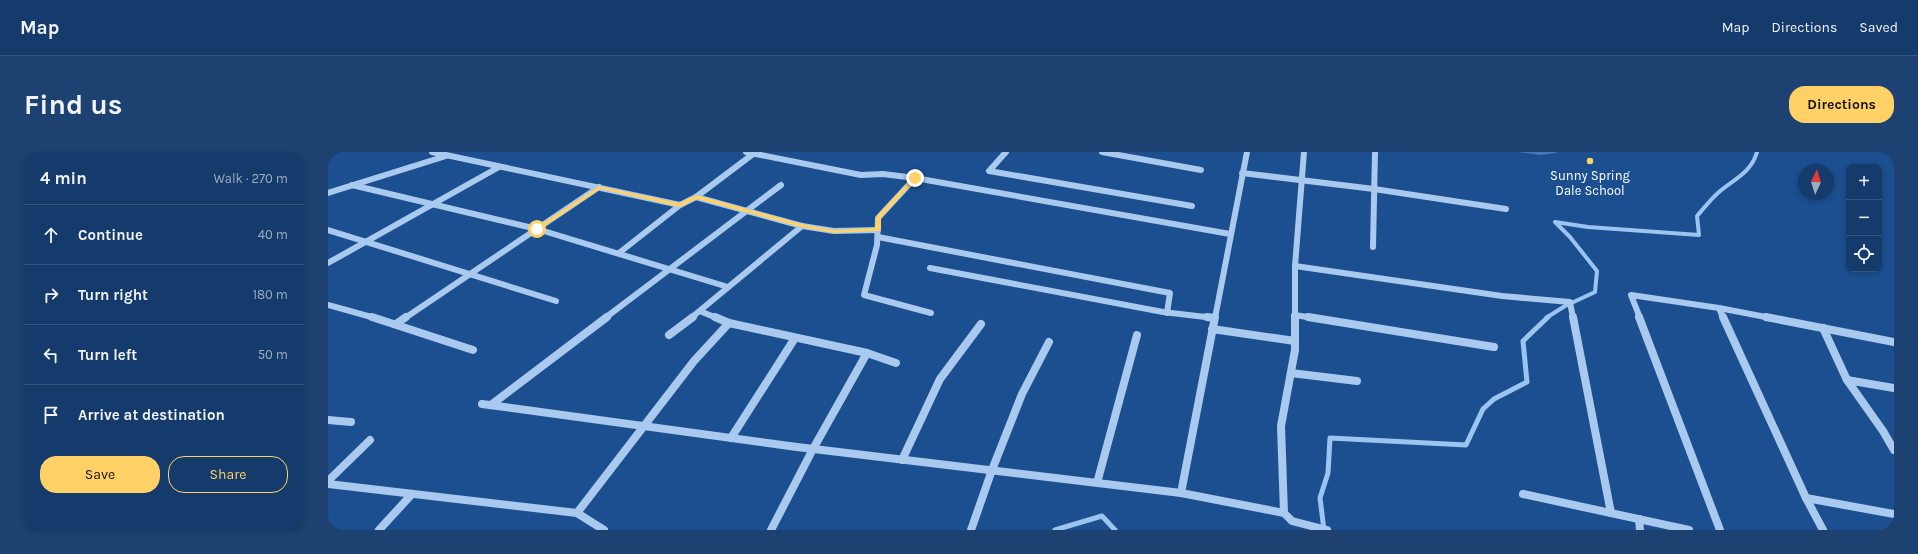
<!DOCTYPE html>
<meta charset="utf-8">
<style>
body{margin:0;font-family:Karla,sans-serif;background:#1d4271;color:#f1f3f6}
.controls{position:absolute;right:12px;top:12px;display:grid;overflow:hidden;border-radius:8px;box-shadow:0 2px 6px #0003}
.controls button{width:36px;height:36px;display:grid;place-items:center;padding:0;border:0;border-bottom:1px solid #33557e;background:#143b6b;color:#f1f3f6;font:20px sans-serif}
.compass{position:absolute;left:1470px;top:12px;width:36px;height:36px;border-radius:50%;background:#143b6b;box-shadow:0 2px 6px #0003;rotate:4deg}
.stop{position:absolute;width:12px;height:12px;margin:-9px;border:3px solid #ffd166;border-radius:50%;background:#fff}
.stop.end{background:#ffd166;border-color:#fff;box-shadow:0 1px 4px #0008}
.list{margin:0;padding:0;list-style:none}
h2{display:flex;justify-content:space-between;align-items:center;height:52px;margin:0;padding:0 16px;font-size:17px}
h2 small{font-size:13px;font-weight:400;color:#9dadc1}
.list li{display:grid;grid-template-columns:26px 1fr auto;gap:12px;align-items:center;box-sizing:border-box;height:60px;padding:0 16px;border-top:1px solid #33557e}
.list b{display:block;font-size:15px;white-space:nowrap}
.list em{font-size:13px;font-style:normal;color:#9dadc1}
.actions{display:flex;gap:8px;padding:12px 16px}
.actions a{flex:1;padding:9px 0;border:1px solid #ffd166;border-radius:16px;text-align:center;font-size:14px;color:#ffd166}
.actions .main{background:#ffd166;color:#111}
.icon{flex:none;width:22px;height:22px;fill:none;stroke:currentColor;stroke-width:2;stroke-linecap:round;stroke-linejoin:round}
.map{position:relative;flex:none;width:1566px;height:378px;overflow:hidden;border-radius:16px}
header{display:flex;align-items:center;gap:24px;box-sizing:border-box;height:56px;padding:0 20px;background:#143b6b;border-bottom:1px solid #33557e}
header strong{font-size:19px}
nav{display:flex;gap:22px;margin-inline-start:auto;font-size:14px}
.intro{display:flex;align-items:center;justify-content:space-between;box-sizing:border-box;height:96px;padding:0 24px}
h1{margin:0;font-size:28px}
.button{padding:10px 18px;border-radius:16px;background:#ffd166;color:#111;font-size:14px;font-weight:700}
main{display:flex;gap:24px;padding:0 24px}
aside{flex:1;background:#143b6b;border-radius:16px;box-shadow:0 2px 6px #0003}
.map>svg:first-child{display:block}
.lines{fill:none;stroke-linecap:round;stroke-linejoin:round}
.stream-far1{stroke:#9cc4f0;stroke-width:4}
.stream{stroke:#9cc4f0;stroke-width:5}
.building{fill:#4478b7}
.minor-far1{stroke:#a9c9ee;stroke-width:6}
.minor{stroke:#a9c9ee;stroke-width:8}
.route{fill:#ffd166}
.poi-dot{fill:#ffd166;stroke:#1b4f8f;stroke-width:1.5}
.labels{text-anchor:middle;stroke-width:3;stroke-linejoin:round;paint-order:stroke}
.far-poi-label{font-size:13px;fill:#fff;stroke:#1b4f8f}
</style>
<header>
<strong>Map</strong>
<nav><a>Map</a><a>Directions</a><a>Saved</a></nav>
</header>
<div class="intro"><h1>Find us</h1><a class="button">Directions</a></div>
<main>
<aside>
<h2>4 min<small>Walk · 270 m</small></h2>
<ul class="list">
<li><svg class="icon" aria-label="ahead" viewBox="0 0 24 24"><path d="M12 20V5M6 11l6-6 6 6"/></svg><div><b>Continue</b></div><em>40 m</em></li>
<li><svg class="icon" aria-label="right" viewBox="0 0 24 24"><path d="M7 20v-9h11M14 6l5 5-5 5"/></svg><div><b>Turn right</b></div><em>180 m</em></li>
<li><svg class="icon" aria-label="left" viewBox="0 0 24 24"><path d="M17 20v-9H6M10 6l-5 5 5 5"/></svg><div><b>Turn left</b></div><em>50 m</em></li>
<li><svg class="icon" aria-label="arrive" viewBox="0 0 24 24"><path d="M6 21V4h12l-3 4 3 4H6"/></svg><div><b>Arrive at destination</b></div></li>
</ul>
<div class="actions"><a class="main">Save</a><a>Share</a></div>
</aside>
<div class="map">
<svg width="1566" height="378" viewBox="0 0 1566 378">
<rect width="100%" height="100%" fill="#1b4f8f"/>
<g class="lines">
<path class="stream-far1" d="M1218 166 1237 154 1267 140 1269 119 1242 85 1227 70 1260 75 1371 83 1369 64C1376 56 1383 47 1391 40 1406 27 1423 21 1429 0"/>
<g class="stream">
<path d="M727 378 774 364 787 378"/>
<path d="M996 378 992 346 1000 321 1002 286 1138 293 1155 257 1166 247 1199 230 1195 189 1220 165"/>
</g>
</g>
<path class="building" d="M1190 0H1228V1L1213 3Z"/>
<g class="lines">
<g class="minor-far1">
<path d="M104 0 352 53"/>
<path d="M418 0 533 23 555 22 587 26 902 82"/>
<path d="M678 0 661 19 864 54"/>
<path d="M774 0 873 18"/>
<path d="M914 21 1046 37 1178 57"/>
<path d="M587 26 550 66 549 93 536 143 603 161"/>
<path d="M24 33 209 77 400 135"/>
<path d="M0 41 118 4"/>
<path d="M368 45 474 74 506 79 550 78"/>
<path d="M0 78 228 149"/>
<path d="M550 85 842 141 839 161"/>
<path d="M1045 95 1047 0"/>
<path d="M291 101 352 53 368 45 425 2"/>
<path d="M0 111 171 15"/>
<path d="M967 114 1174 144 1242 150 1245 166"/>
<path d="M602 116 835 160 886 166"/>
<path d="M0 153 47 166"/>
<path d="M374 160 389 166"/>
<path d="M966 163 986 166"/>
<path d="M77 166 271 35"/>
<path d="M277 166 453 33"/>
<path d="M363 166 474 74"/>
<path d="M887 166 919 0"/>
<path d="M967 166V114L976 0"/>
<path d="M1312 166 1303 143 1391 156"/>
<path d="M1395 166 1391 156 1443 166"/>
</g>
<g class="minor">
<path d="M44 165 145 198"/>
<path d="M387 165 401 171 539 201 568 211"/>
<path d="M879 165 886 166"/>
<path d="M887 165 853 341 956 361 964 369 999 378"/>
<path d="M980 165 1166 195"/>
<path d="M1245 165 1283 361"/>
<path d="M1311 165 1392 378"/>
<path d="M1395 165 1478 346 1566 362"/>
<path d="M1438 165 1566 190"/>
<path d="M68 172 78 165"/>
<path d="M1495 176 1519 228"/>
<path d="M884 177 967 189"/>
<path d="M341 183 365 165"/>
<path d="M963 221 1029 229"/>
<path d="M1566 236 1519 228 1555 279 1566 298"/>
<path d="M154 252 469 295 853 341"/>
<path d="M163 253 279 165"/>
<path d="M0 268 23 270"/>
<path d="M403 286 467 186"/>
<path d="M574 308 612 227 653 172"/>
<path d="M0 329 42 288"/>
<path d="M769 331 809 183"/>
<path d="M0 332 249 361 276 378"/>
<path d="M1195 342 1361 378"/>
<path d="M1478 346 1495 378"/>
<path d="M249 361 366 209 401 171"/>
<path d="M956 361 953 274 967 198V165"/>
<path d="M1311 367 1312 378"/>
<path d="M51 378 84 342"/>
<path d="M443 378 485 297 539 201"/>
<path d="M643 378 664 318 694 242 721 190"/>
</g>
</g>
<path class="route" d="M585 25 589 26 553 66V78L550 79 506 81 472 75 369 47 352 55 272 37 211 78 206 77 271 34 351 51 368 43 474 72 506 78 547 76 548 65Z"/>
<circle class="poi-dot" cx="1262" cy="9" r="4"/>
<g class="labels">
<g class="far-poi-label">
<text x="1262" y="28">Sunny Spring<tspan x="1262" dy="15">Dale School</tspan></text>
</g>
</g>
</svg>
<div class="controls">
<button>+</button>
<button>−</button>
<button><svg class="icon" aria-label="locate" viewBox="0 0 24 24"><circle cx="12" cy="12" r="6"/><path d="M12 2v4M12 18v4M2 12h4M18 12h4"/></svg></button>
</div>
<svg class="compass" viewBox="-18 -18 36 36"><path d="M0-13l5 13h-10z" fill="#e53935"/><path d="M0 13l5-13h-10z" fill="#9dadc1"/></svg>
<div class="stop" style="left:209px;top:77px"></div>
<div class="stop end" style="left:587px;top:26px"></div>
</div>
</main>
